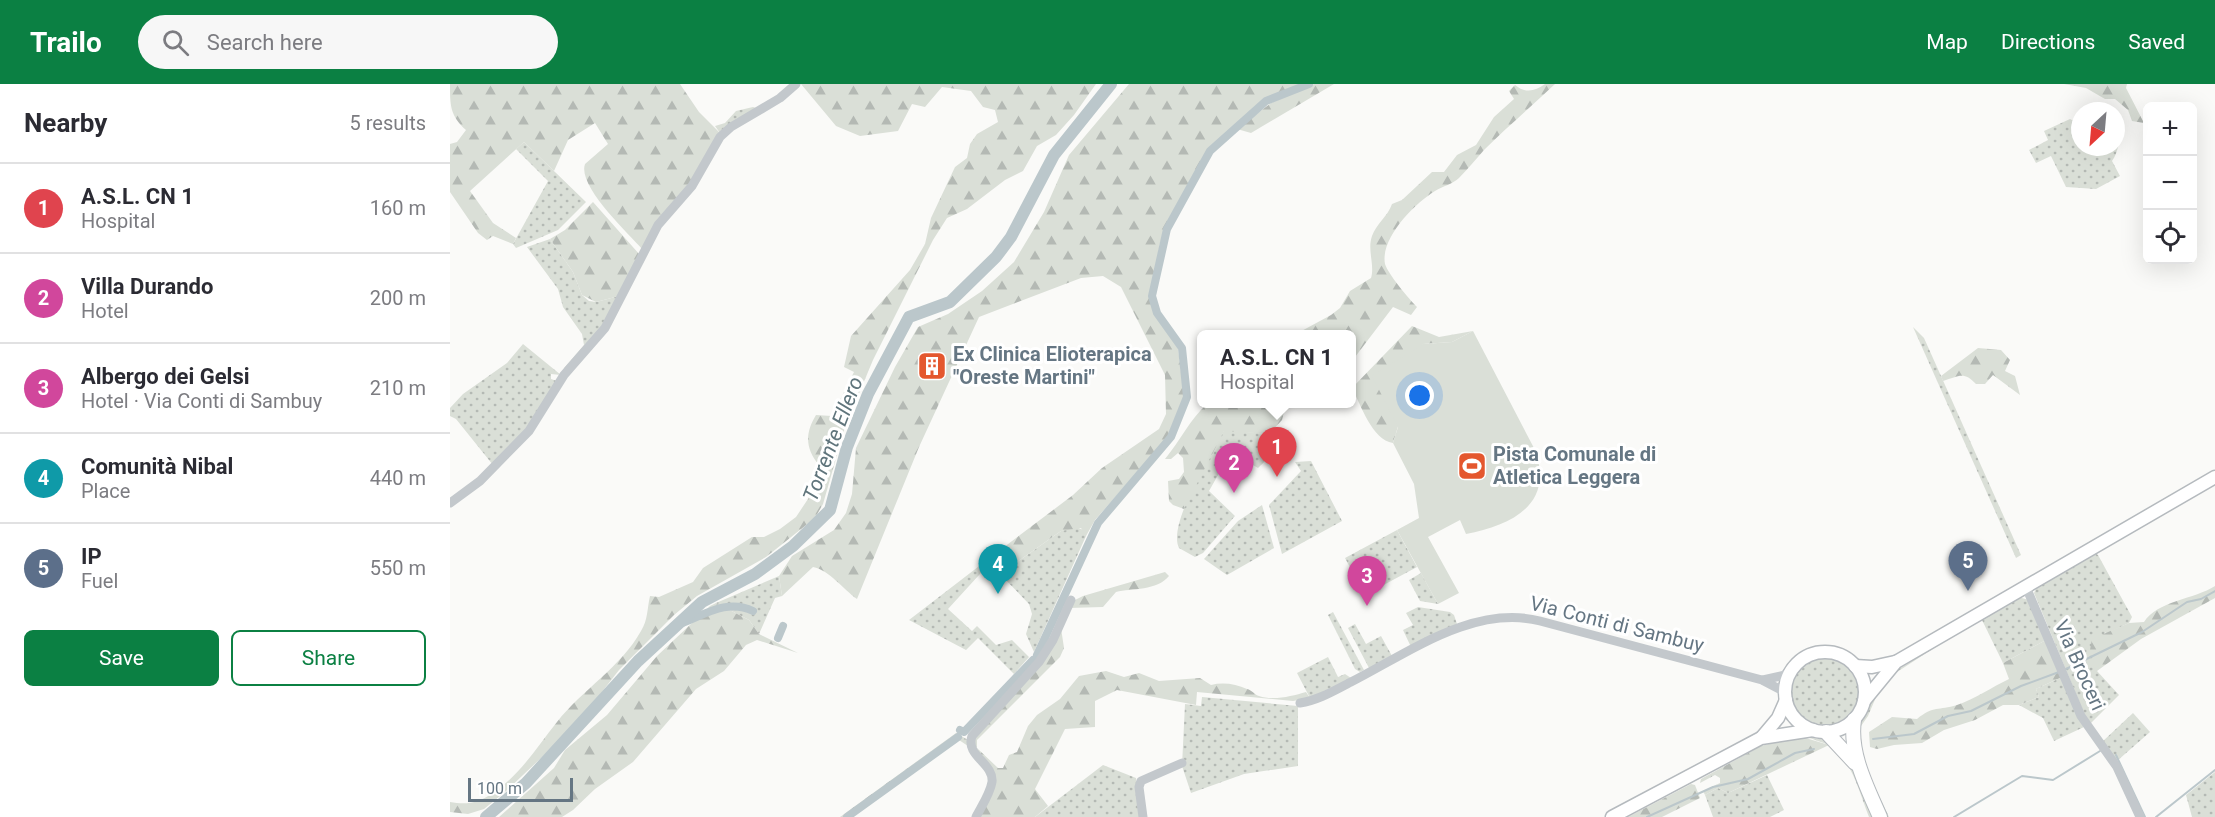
<!DOCTYPE html>
<meta charset="utf-8">
<style>
body{margin:0;font-family:Roboto,sans-serif;background:#f7f7f7;color:#2b2b33}
.controls{position:absolute;right:18px;top:18px;display:grid;overflow:hidden;border-radius:9px;box-shadow:0 6px 24px #0002}
.controls button{width:54px;height:54px;display:grid;place-items:center;padding:0;border:0;border-bottom:2px solid #e1e1e2;background:#fff;color:#2b2b33;font:30px sans-serif}
.compass{position:absolute;left:1621px;top:18px;width:54px;height:54px;border-radius:50%;background:#fff;box-shadow:0 6px 24px #0002;rotate:206deg}
.scale{position:absolute;left:18px;bottom:15px;width:105px;box-sizing:border-box;padding-left:6px;border:3px solid #657683;border-top:0;font-size:16px;line-height:21px;white-space:nowrap;color:#657683;-webkit-text-stroke:4px #fff;paint-order:stroke}
.you{position:absolute;left:970px;top:312px;width:21px;height:21px;margin:-15px;border:4px solid #fff;border-radius:50%;background:#1a73e8;box-shadow:0 0 0 9px #1a73e833}
.badge{display:grid;place-items:center;width:39px;height:39px;border-radius:50%;background:#0b8043;color:#fff;font-size:20px;font-weight:700}
.pin{position:absolute;translate:-50% -50px;filter:drop-shadow(0 2px 3px #0008)}
.pin::after{content:'';position:absolute;top:32px;width:21px;height:18px;background:inherit;clip-path:polygon(0 0,100% 0,50% 100%)}
.popup{position:absolute;left:747px;top:246px;width:159px;height:78px;box-sizing:border-box;display:grid;place-content:center;border-radius:9px;background:#fff;filter:drop-shadow(0 2px 4px #0005);font-size:20px;white-space:nowrap;color:#7c7c81}
.popup b{font-size:22px;color:#2b2b33}
.popup::after{content:'';position:absolute;left:50%;top:100%;margin-left:-12px;border:12px solid transparent;border-top-color:#fff}
.list{margin:0;padding:0;list-style:none}
h2{display:flex;justify-content:space-between;align-items:center;height:78px;margin:0;padding:0 24px;font-size:26px}
h2 small{font-size:20px;font-weight:400;color:#7c7c81}
.list li{display:grid;grid-template-columns:39px 1fr auto;gap:18px;align-items:center;box-sizing:border-box;height:90px;padding:0 24px;border-top:2px solid #e1e1e2}
.list b{display:block;font-size:22px;white-space:nowrap}
.list p{margin:0;font-size:20px;white-space:nowrap;color:#7c7c81}
.list em{font-size:20px;font-style:normal;color:#7c7c81}
.actions{display:flex;gap:12px;padding:18px 24px}
.actions a{flex:1;padding:14px 0;border:2px solid #0b8043;border-radius:9px;text-align:center;font-size:21px;color:#0b8043}
.actions .main{background:#0b8043;color:#fff}
.icon{flex:none;width:33px;height:33px;fill:none;stroke:currentColor;stroke-width:2;stroke-linecap:round;stroke-linejoin:round}
.map{position:relative;flex:none;width:1765px;height:733px;overflow:hidden}
header{display:flex;align-items:center;gap:36px;box-sizing:border-box;height:84px;padding:0 30px;background:#0b8043;color:#fff}
header strong{font-size:28px}
nav{display:flex;gap:33px;margin-inline-start:auto;font-size:21px}
.search{width:420px;height:54px;background:#f7f7f7;display:flex;align-items:center;gap:15px;box-sizing:border-box;padding:0 21px;border-radius:33px;color:#7c7c81;font-size:22px}
main{display:flex}
aside{flex:1;background:#fff}
.map>svg:first-child{display:block}
.grass{fill:url(#grass-dots)}
.forest{fill:url(#forest-firs)}
.pitch{fill:#dadfd7}
.lines{fill:none;stroke-linecap:round;stroke-linejoin:round}
.stream{stroke:#bbc7cb;stroke-width:2}
.canal{stroke:#bbc7cb;stroke-width:8}
.river{stroke:#bbc7cb;stroke-width:12}
.major-casing{stroke:#b5babe;stroke-width:15}
.highway-casing{stroke:#b4b9bd;stroke-width:16}
.minor{stroke:#c3c8cc;stroke-width:9}
.major{stroke:#fff;stroke-width:12}
.highway{stroke:#fff;stroke-width:14}
.labels{text-anchor:middle;stroke-width:6;stroke-linejoin:round;paint-order:stroke}
.poi-label{font-size:20px;font-weight:bold;fill:#657683;stroke:#fff;text-anchor:start}
.street-label{font-size:20px;fill:#657683;stroke:#fff}
.water-label{font-size:21px;font-style:italic;fill:#60757c;stroke:#fff}
</style>
<header>
<strong>Trailo</strong>
<div class="search"><svg class="icon" aria-label="search" viewBox="0 0 24 24"><circle cx="10" cy="10" r="6"/><path d="M15 15l6 6"/></svg>Search here</div>
<nav><a>Map</a><a>Directions</a><a>Saved</a></nav>
</header>
<main>
<aside>
<h2>Nearby<small>5 results</small></h2>
<ul class="list">
<li><span class="badge" style="background:#e0444e">1</span><div><b>A.S.L. CN 1</b><p>Hospital</p></div><em>160 m</em></li>
<li><span class="badge" style="background:#d1479c">2</span><div><b>Villa Durando</b><p>Hotel</p></div><em>200 m</em></li>
<li><span class="badge" style="background:#d1479c">3</span><div><b>Albergo dei Gelsi</b><p>Hotel · Via Conti di Sambuy</p></div><em>210 m</em></li>
<li><span class="badge" style="background:#0f9aa8">4</span><div><b>Comunità Nibal</b><p>Place</p></div><em>440 m</em></li>
<li><span class="badge" style="background:#5c6f8a">5</span><div><b>IP</b><p>Fuel</p></div><em>550 m</em></li>
</ul>
<div class="actions"><a class="main">Save</a><a>Share</a></div>
</aside>
<div class="map">
<svg width="1765" height="733" viewBox="0 0 1765 733">
<defs>
<pattern id="grass-dots" width="8" height="8" patternUnits="userSpaceOnUse" patternTransform="scale(1.5)"><rect width="8" height="8" fill="#dadfd7"/><path d="M2 2h.1M6 6h.1" fill="none" stroke="#b4b9b4" stroke-width="1.8" stroke-linecap="round"/></pattern>
<pattern id="forest-firs" width="22" height="20" patternUnits="userSpaceOnUse" patternTransform="scale(1.5)"><rect width="22" height="20" fill="#dadfd7"/><path d="M5 1l3.5 6h-7zM16 11l3.5 6h-7z" fill="#b4b9b4"/></pattern>
</defs>
<rect width="100%" height="100%" fill="#fafaf8"/>
<g class="grass">
<path d="M303 23 306 24 270 49 265 42 275 39 286 27Z"/>
<path d="M1620 35 1630 40V63H1666V45L1674 49C1667 58 1669 68 1662 77L1670 92 1646 105 1616 103 1601 72 1586 79 1579 66 1598 56 1594 47Z"/>
<path d="M74 58 136 118 108 146 66 164 63 160 98 97 66 65Z"/>
<path d="M100 155 123 188 132 211 139 217 146 218 169 212 149 249 113 288 114 284 134 261 132 250 113 223 108 205 77 163Z"/>
<path d="M1463 243 1474 254 1571 471 1566 474Z"/>
<path d="M73 260 111 291 101 290V295L107 297 81 341 43 381 6 335 0 332V324L13 310 57 279Z"/>
<path d="M774 346 819 350 830 362 808 384 781 368 759 407 785 432 753 469 745 473 729 464C717 440 762 370 774 346Z"/>
<path d="M861 377 892 437 832 470 819 421 851 387 845 378Z"/>
<path d="M812 421 824 464 777 491 754 475 788 437Z"/>
<path d="M626 443 636 447V452L584 568 576 550 582 530 579 520 550 490 611 447Z"/>
<path d="M947 446 967 483 928 504 925 499 912 506 895 474Z"/>
<path d="M1645 469 1648 471 1682 533 1679 539 1656 550 1655 548 1647 587 1669 611 1639 641 1584 509 1587 503Z"/>
<path d="M537 476 540 479 498 525 522 547 527 542 546 561 562 556 579 573 564 590 528 554 516 566 459 536Z"/>
<path d="M971 489 988 520 970 517 959 496Z"/>
<path d="M329 492 332 512 325 514 309 550 299 536 266 519Z"/>
<path d="M1568 513 1579 516 1596 556 1553 579 1531 534Z"/>
<path d="M968 523 1000 528 1004 531 1007 540 961 563 953 546 963 541 956 529Z"/>
<path d="M883 528 914 586 910 588 905 585 878 531Z"/>
<path d="M1524 538 1444 590 1429 606 1418 632 1409 645V660L1413 678 1439 733H1435L1414 685 1406 650 1427 604 1438 592Z"/>
<path d="M905 540 916 560 931 552 942 572 919 584 898 544Z"/>
<path d="M878 573 888 593 895 590 901 594 860 614 847 589Z"/>
<circle cx="1375" cy="608" r="34"/>
<path d="M1612 593 1634 643 1604 657 1593 634 1569 621 1589 613 1586 605Z"/>
<path d="M752 613 848 622V682L794 690 741 709 732 682 735 620 751 622Z"/>
<path d="M1683 629 1700 648 1667 677 1652 658Z"/>
<path d="M1357 653 1376 656 1403 685 1424 733H1419C1410 711 1402 675 1380 662 1373 658 1364 656 1357 653Z"/>
<path d="M653 681 686 694 690 733H585Z"/>
<path d="M1765 688V733H1742L1736 711Z"/>
<path d="M1317 691 1334 726 1320 733H1263L1255 711 1268 704 1278 709Z"/>
</g>
<g class="forest">
<path d="M0 0H230L249 28 270 49 247 89 192 165C178 149 127 102 135 80L158 60 145 39 118 56 104 87 74 58 20 107 43 139 66 154 63 160 43 152 37 156 28 149 0 108V60L7 58 16 46C0 32 0 21 0 0Z"/>
<path d="M351 0H646L624 31 606 51 587 62 573 87 555 96 517 125 497 134 483 156 423 276 395 343 373 420 365 434 316 473 247 512 224 531 169 586 127 640 55 708 34 725 18 730 0 728V718C17 721 28 719 43 709 71 690 86 664 107 638 132 606 171 583 191 547 198 536 197 525 200 512L209 513 243 498 253 484 302 453H314L330 445 346 433 358 415 368 394 369 381C355 364 355 349 366 331L382 332 404 288 394 283 401 252 460 186 475 160 481 134 505 83 517 74 520 60 527 50 548 38 545 26 533 23 521 7 492 3 475 23 462 20 448 47 410 52 386 42Z"/>
<path d="M679 0H853L811 17 760 63 718 139 710 159 700 214 704 227 728 264 734 313 718 353 645 436 636 452 631 444 611 447 550 490 537 476 623 411 652 384 709 345 716 330 715 291 671 203 653 192 631 194 529 233 469 363 407 515C393 505 379 486 363 483L332 512 329 492 342 472 384 446 396 429 402 410 406 364 445 283 468 243 498 230 532 207 564 178 594 128 619 71Z"/>
<path d="M864 0H884L801 49 787 45 821 19Z"/>
<path d="M1095 0H1105C1082 22 1057 43 1034 66 1026 75 1018 85 1009 94 1003 100 993 102 985 107 965 119 930 154 935 180 938 190 959 215 967 223L961 231 943 223 902 277V250H846L881 231 890 224 900 207 921 194C925 181 917 166 922 152 926 140 938 132 942 120L952 116 982 88H994L1007 71 1026 61 1044 33 1064 15 1059 7 1065 1C1076 10 1085 7 1095 0Z"/>
<path d="M1614 0H1677L1676 4 1694 39 1682 37 1678 26 1665 15H1655L1636 4Z"/>
<path d="M143 118 190 171 169 212 146 218 132 211 123 188 100 155 115 146Z"/>
<path d="M962 242 989 253 1023 247 1002 258 973 260 943 359C922 356 911 321 902 304Z"/>
<path d="M1528 264 1551 266 1560 276 1555 287 1565 292 1570 311 1543 291 1535 300H1526C1514 287 1509 292 1493 297L1491 292Z"/>
<path d="M757 320H836L832 336 819 350 774 347 734 425 723 421 719 417 718 397 729 395 734 388 733 374 728 369 721 375H715C730 357 740 335 757 320Z"/>
<path d="M715 488 719 492C707 507 682 504 666 508L653 523 619 524 625 516 633 512Z"/>
<path d="M1765 502V514L1691 555 1647 587 1640 566 1642 555 1679 539 1694 538C1707 517 1745 515 1765 502Z"/>
<path d="M266 519 299 536 309 550 348 569 307 556 296 561 274 587 246 605 183 678 145 705 123 726 112 733H49L104 684 115 666 157 631 207 572 260 522Z"/>
<path d="M611 544 614 564 610 573 527 656V664L548 684H553L559 671 567 668 578 642 587 631 610 615 629 592 656 587 674 593 689 589 709 597 750 594 761 601C773 598 786 600 797 605 802 606 805 611 809 612 824 617 842 612 856 608L860 614 843 617 747 608 746 621 667 606 645 617V643L615 645 585 705 598 722 585 733H529L544 697 523 657Z"/>
<path d="M1596 556 1612 593 1586 605 1589 613 1569 621H1553L1525 636 1494 646 1472 659 1444 661 1427 665 1420 663 1419 648 1442 633 1467 635C1484 621 1488 627 1507 621 1525 615 1542 603 1559 595L1553 579Z"/>
<path d="M506 649 518 656V662L509 656 402 733H390Z"/>
<path d="M1349 652 1379 661 1278 709 1268 704 1255 711 1253 707 1270 699V694L1265 691 1250 699 1251 695 1311 662Z"/>
<path d="M1241 700 1245 701 1250 714 1212 733H1178Z"/>
</g>
<path class="pitch" d="M1023 247 1085 366C1105 421 1061 441 1016 450L1010 436 978 453 1009 509 988 520 947 446 969 434 964 400 943 359 948 343 922 292 973 260 1002 258Z"/>
<g class="lines">
<g class="stream">
<path d="M1614 586 1692 548 1737 518 1751 515 1765 507"/>
<path d="M1423 655 1464 650 1498 632 1521 627 1571 602 1609 588"/>
<path d="M1666 671 1695 733"/>
<path d="M1197 733 1263 703 1298 695 1345 669 1364 665"/>
<path d="M1504 733 1572 692 1603 696 1650 667"/>
<path d="M1706 733 1765 686"/>
</g>
<g class="canal">
<path d="M227 541C253 532 276 514 303 527"/>
<path d="M328 554 333 542"/>
<path d="M587 571 648 439 721 353 737 313 732 264 707 229 702 212 717 145 760 67 816 17 859 0"/>
<path d="M510 646 514 648 583 576"/>
<path d="M397 733 508 653"/>
</g>
<path class="river" d="M36 733 76 699 188 577 252 518 305 490 343 462 380 426 397 363 418 310 459 233 500 218 546 173 561 153 604 71 661 0"/>
<g class="major-casing">
<g id="major">
<circle cx="1375" cy="608" r="40"/>
<path d="M1405 582 1422 583 1445 578"/>
<path d="M1414 617 1446 578 1765 393"/>
<path d="M1312 653 1328 634 1336 616"/>
<path d="M1162 733 1311 654 1363 646"/>
</g>
</g>
<g class="highway-casing">
<g id="highway">
<path d="M1404 636C1399 669 1417 703 1430 733"/>
<path d="M1376 648 1405 679"/>
</g>
</g>
<g class="minor">
<path d="M0 419 30 397 79 347 114 291 155 244 208 141 242 102 270 53 281 43 330 14 346 0"/>
<path d="M1576 503 1631 632 1667 683 1690 733"/>
<path d="M1313 596 1339 590"/>
<path d="M850 619C869 616 885 606 901 598 958 569 1024 520 1090 537L1312 596 1335 608"/>
<path d="M526 733C531 723 540 710 542 698 544 679 515 672 522 652L589 578 603 556 621 516"/>
<path d="M693 733 689 703 691 697 732 679"/>
</g>
<use href="#major" class="major"/>
<use href="#highway" class="highway"/>
</g>
<defs>
<g id="building-square" transform="scale(1.5)"><rect x="-9" y="-9" width="18" height="18" rx="4" fill="#e4572e" stroke="#fff"/><path d="M-4-6H4V6H1V3H-1V6H-4ZM-2.5-4.3h1.7v1.8h-1.7ZM.8-4.3h1.7v1.8H.8ZM-2.5-1h1.7V.8h-1.7ZM.8-1h1.7V.8H.8Z" fill="#fff"/></g>
<g id="stadium-square" transform="scale(1.5)"><rect x="-9" y="-9" width="18" height="18" rx="4" fill="#e4572e" stroke="#fff"/><path d="M0-5a6.5 5 0 1 0 0 10a6.5 5 0 1 0 0-10ZM-3.5-1.8h7v3.6h-7Z" fill="#fff"/></g>
</defs>
<g fill-rule="evenodd">
<use href="#building-square" x="482" y="282"/>
<use href="#stadium-square" x="1022" y="382"/>
</g>
<g class="labels">
<g class="poi-label">
<text x="503" y="277">Ex Clinica Elioterapica<tspan x="503" dy="23">"Oreste Martini"</tspan></text>
<text x="1043" y="377">Pista Comunale di<tspan x="1043" dy="23">Atletica Leggera</tspan></text>
</g>
<g class="street-label">
<text transform="translate(1167 540) rotate(14)" y="7">Via Conti di Sambuy</text>
<text transform="translate(1630 581) rotate(66)" y="7">Via Broceri</text>
</g>
<g class="water-label">
<text transform="translate(383 355) rotate(-69)" y="7">Torrente Ellero</text>
</g>
</g>
</svg>
<div class="controls">
<button>+</button>
<button>−</button>
<button><svg class="icon" aria-label="locate" viewBox="0 0 24 24"><circle cx="12" cy="12" r="6"/><path d="M12 2v4M12 18v4M2 12h4M18 12h4"/></svg></button>
</div>
<svg class="compass" viewBox="-18 -18 36 36"><path d="M0-13l5 13h-10z" fill="#e53935"/><path d="M0 13l5-13h-10z" fill="#7c7c81"/></svg>
<div class="scale">100 m</div>
<div class="you"></div>
<div class="pin badge" style="left:827px;top:393px;background:#e0444e">1</div>
<div class="popup"><b>A.S.L. CN 1</b>Hospital</div>
<div class="pin badge" style="left:784px;top:409px;background:#d1479c">2</div>
<div class="pin badge" style="left:917px;top:522px;background:#d1479c">3</div>
<div class="pin badge" style="left:548px;top:510px;background:#0f9aa8">4</div>
<div class="pin badge" style="left:1518px;top:507px;background:#5c6f8a">5</div>
</div>
</main>
